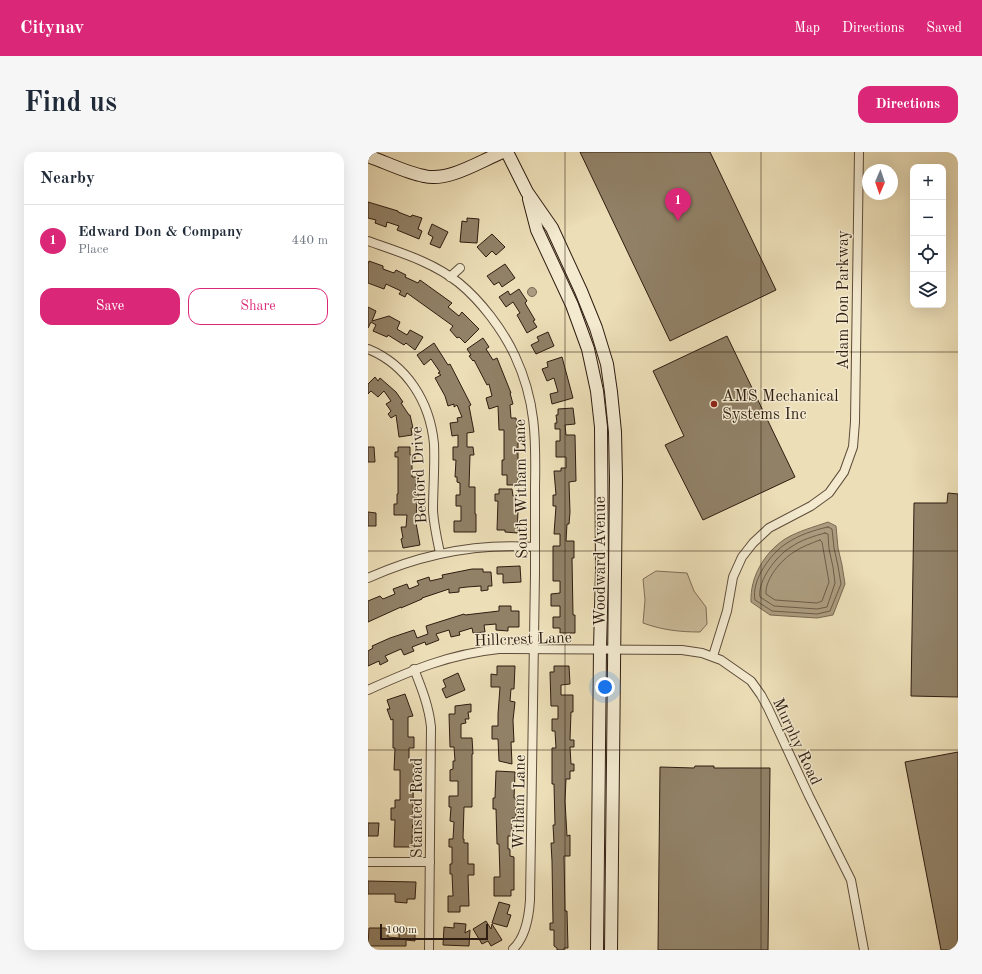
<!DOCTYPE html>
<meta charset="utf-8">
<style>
body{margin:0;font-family:"Old Standard TT",serif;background:#f6f6f7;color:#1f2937}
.controls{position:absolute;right:12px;top:12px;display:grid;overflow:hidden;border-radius:8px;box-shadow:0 4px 16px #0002}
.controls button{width:36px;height:36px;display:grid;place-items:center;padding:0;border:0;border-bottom:1px solid #e0e1e3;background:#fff;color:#1f2937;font:20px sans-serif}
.compass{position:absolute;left:494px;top:12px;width:36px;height:36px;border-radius:50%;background:#fff;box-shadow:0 4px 16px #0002;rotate:182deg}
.scale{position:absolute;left:12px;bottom:10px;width:108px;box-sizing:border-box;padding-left:4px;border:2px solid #2f1d11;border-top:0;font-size:11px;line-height:14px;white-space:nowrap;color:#2f1d11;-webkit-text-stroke:3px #f3ead0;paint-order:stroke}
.you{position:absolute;left:237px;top:535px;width:14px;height:14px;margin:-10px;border:3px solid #fff;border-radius:50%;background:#1a73e8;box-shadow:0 0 0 6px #1a73e833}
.badge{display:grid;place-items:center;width:26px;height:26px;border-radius:50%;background:#db2777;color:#fff;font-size:13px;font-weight:700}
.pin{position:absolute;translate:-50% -33px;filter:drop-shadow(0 1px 2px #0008)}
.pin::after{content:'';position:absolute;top:21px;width:14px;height:12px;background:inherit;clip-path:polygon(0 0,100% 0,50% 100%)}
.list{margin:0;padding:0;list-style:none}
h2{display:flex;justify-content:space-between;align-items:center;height:52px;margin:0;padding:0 16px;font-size:17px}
h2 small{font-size:13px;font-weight:400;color:#747a83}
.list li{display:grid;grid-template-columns:26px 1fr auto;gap:12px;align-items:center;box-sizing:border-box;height:72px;padding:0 16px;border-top:1px solid #e0e1e3}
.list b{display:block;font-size:15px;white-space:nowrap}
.list p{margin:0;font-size:13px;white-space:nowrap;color:#747a83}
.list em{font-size:13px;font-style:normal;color:#747a83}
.actions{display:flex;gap:8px;padding:12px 16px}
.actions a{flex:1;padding:9px 0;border:1px solid #db2777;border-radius:12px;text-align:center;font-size:14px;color:#db2777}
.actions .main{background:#db2777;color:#fff}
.icon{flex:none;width:22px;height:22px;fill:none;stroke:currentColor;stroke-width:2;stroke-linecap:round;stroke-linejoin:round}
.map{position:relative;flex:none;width:590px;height:798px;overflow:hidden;border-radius:12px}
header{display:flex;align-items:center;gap:24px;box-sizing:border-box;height:56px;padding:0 20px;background:#db2777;color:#fff}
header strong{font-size:19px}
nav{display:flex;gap:22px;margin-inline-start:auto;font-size:14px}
.intro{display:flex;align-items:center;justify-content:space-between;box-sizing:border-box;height:96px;padding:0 24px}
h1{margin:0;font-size:28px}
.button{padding:10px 18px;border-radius:12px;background:#db2777;color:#fff;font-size:14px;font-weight:700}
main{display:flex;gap:24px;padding:0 24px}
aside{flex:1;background:#fff;border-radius:12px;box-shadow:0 4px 16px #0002}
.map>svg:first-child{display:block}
.green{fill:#ccbd9b;stroke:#7e6d56}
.water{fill:#ac9c7f;stroke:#7a6953}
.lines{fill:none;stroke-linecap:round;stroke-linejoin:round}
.shore{stroke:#6e5c48;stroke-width:1}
.building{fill:#918167;stroke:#2f1d11}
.street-casing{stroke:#5e4d3a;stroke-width:10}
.secondary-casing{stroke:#2f1d11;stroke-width:14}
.street{stroke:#f3ead0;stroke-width:8}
.secondary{stroke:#f3ead0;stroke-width:12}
.grid{fill:none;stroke:#2f1d11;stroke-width:1;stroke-opacity:0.55}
.poi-dot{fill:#8f2418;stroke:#f3ead0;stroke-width:1.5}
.labels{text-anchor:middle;stroke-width:3;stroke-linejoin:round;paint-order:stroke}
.street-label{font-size:16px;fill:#2f1d11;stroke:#f3ead0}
.poi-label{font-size:16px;fill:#2f1d11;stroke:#f3ead0;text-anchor:start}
</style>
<header>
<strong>Citynav</strong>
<nav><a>Map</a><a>Directions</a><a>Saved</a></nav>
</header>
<div class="intro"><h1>Find us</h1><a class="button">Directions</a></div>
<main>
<aside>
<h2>Nearby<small></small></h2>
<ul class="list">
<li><span class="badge">1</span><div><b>Edward Don &amp; Company</b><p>Place</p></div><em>440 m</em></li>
</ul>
<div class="actions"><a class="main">Save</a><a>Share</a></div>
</aside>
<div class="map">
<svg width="590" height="798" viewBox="0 0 590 798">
<rect width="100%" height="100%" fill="#ecdeb7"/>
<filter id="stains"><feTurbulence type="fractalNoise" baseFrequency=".005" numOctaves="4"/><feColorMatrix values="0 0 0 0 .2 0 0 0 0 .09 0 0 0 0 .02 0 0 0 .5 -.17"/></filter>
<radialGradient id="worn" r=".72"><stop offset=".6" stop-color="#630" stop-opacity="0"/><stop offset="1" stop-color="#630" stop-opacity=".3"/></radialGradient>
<path class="green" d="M288 419 319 421 326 439 338 455 339 472 332 480C312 480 294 478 275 471L277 448 275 427Z"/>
<g class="water">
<circle cx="164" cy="140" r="4.5"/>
<path d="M460 370 468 374 470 396 474 413 477 432 465 463 449 466 402 463 383 450C382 425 396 401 417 387 430 379 446 375 460 370Z"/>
</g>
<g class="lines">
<g class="shore">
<path d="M460 375 464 377 466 396 470 414 473 432 462 459 449 462 404 459 387 448C383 428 403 401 419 391 431 383 446 378 460 375Z"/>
<path d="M457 381 460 382 461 397 465 415 467 431 459 455 449 457 406 454 392 445C389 429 409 403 423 395 433 388 446 384 457 381Z"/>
<path d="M452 388 454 390 461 430 454 449 449 451 407 448 398 442C397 427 413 408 426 400 433 395 444 391 452 388Z"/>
</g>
</g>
<g class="building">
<path d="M212 0H342L408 138 302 189Z"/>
<path d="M0 50 30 59V60L43 65 44 63 54 66 50 77 54 79 51 87 29 78 31 74 19 70 18 75 7 71 8 68 0 66Z"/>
<path d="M99 66 111 67 109 91 92 90 94 69 99 70Z"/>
<path d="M64 72 80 80 72 96 62 92 65 85 60 82Z"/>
<path d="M124 82 137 95 128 103 124 99 118 105 109 95Z"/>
<path d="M1 109 15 114V117L26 121 28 118 38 123 37 125 50 131 52 128 84 151 80 155 91 164 94 160 111 177 97 191 91 185 89 186 82 178 85 174 39 141 37 145 31 142 33 139 18 132 16 137 0 131V112Z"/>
<path d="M137 112 147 126 134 135 131 130 126 133 119 124Z"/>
<path d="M151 137 159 149 157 151 167 168 165 169 169 175 159 181 149 163 152 161 145 150 138 155 131 145 140 139 142 143Z"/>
<path d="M0 155 8 159 4 169 21 164 32 170 29 177 39 183 42 178 55 185 47 198 38 191 36 193 20 183 19 185 5 179 8 173 3 170 0 176Z"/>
<path d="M180 180 186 194 168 202 163 193 171 189 169 185Z"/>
<path d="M359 184 427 325 335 368 297 293 316 284 285 219Z"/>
<path d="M115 186 121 195 118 197 125 208 129 206 143 241H142L145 252 142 253 143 266H148L150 283V333H139V323H134V308H136V278H131L130 254 121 257 118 246 124 244 121 232 119 233 106 208 105 209 101 204 103 203 99 197Z"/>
<path d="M66 191 80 213 82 212 103 253 101 254 106 280 99 281V295H105L106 303H102L101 335H107V362H108V380H86V369H93V354H88V343H92V331L89 330V325H87L88 308H85V295H90V283L84 284 82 271 90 270 89 266 94 265 89 253 86 255V252L80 254 77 244 67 226 73 223 70 221 72 220 63 207 56 213 49 203Z"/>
<path d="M194 205 205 246 184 252 182 242 190 240 186 226 179 229 174 217 180 215 179 210Z"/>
<path d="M7 225 10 229 12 226 28 240 35 250 33 251 41 263H42L45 276H43L44 283 31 285 28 263 23 266 20 262 23 259 18 252 23 249 16 239 10 245 3 239 0 242V232Z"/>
<path d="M205 256 207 272 197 273 198 283H207L208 329 201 330 202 360 201 372H199L198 389H206V406H204L205 463H207V481H192V476H185V465H192V454H183V442L192 441V429H185V394H192V382H186L188 354H185V343H188L186 319H193V316H198V305H188V289H192V277H187V271H189L188 263H190V257Z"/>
<path d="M0 295H6L7 310H0Z"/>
<path d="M30 295H42V303H47V310H44V325H48V343H49L48 371 52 393 35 396 33 387 35 386 33 375H38L39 363H26V352H29V342H30V305H27V300H30Z"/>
<path d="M131 337H144L145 344H148V359H150L149 381 137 380V378H129L130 349H127V342H131Z"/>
<path d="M580 341 590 342V545L543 544 546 351H579Z"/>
<path d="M0 360 8 361V374H0Z"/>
<path d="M152 414 153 430 135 431V422H129V415Z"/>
<path d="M104 417H115V420H123L124 434H120V438L113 439V434L99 435 91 436V440L81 441V437L54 446V447L33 456V455L0 470V449L12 444 15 447 27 442 25 437 39 432 41 437 51 433 49 429 61 425 62 429 75 426 74 423Z"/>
<path d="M131 454H143V459H151V475H140V479L128 478V472L116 473 117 480 105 481 104 476 91 480 92 483 83 485 81 478 68 482 71 488 58 493 57 490 44 495 46 499 36 503 33 497 17 504 20 509 12 513 11 509 0 514V499L5 496 4 494 22 486 46 478 49 486 60 482 58 474 96 462 97 463 131 459Z"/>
<path d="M129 514H147L146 537H143L142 549 147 550 145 568 146 590H143L144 612 131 609 130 587H124V574H130V562L132 535H123V522L129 523Z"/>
<path d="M186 514H201L202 532 193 533V543H205V560H203L202 588H206V595H202L203 612H206V619H202V627H198L197 649 199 684 202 683V704H196L197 759H199L200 796H196V798H189V796L186 794V778H182V771H185L184 709 183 691H186L185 673H187L186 632H184V596H188L187 579H184V567H190V554H183L182 520H186Z"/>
<path d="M90 521 97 538 78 546 74 537 78 535 75 528Z"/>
<path d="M37 542 45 564 40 565V585H46V596H41V607L46 608 44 695H26L27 668H23V656H27V648H32V618H26L27 596H25V567L23 568 19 557H22L19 548Z"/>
<path d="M103 552V560H100L101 567H97L98 571 93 572V586H104L105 602H104V655H96L95 687H96V691H100V712H106V723H100L101 754H92V760H80V744H85L84 722H82V712H84V695H81V687H85L86 670 82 669 83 655H81V644H90V629H82V618L85 617V609H87L86 595H82L81 562H87V554Z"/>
<path d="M590 600V798H573L537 610Z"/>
<path d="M327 614H346V616H402L400 798H290L292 615 326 616Z"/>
<path d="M128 619 147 620 146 646H148V666H144V684H140V697H142V704L146 705V738H143V744H126V725H132L131 692H129L128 657H125V646H127Z"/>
<path d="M0 671H11L10 684H0Z"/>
<path d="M0 729 48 730 47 747H39V751L27 750V742H0Z"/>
<path d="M131 750 142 753 139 762 143 763 139 775 124 771Z"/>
<path d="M118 769 123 777 124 772 134 788 123 794 120 789 114 792 105 777Z"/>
<path d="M86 771 98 772 97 781 102 778 101 794 75 793 76 775 86 776Z"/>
<path d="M1 776H20V785L31 786V776L47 777V789L38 788V794H0Z"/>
</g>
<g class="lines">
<g class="street-casing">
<g id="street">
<path d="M0 89C31 100 65 110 91 131 113 149 135 178 147 204 168 249 168 287 167 335 167 364 167 392 167 421 166 530 164 639 162 748 161 764 158 785 145 797L146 798"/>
<path d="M82 125 92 116"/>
<path d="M0 197C39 213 62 250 66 292 67 314 65 337 65 359 66 374 69 387 72 401"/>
<path d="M0 426C53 402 109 391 167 395"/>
<path d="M345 504 359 459 365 425 374 405 385 391 401 376 443 354 461 341 476 320 485 295 487 270 491 0"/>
<path d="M46 517C54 537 61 555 63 575L61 798"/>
<path d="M0 538C44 518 82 502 131 497L314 498 334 501 353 508 383 529 393 543 400 556 441 644 483 728 496 798"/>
<path d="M0 710H62"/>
</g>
</g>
<g class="secondary-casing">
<g id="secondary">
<path d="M139 0 159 40 184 76 213 139 228 176 239 212 243 240 247 280 248 327 243 798"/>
<path d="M0 4C17 10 39 21 56 24 81 30 112 9 135 0"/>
<path d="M161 47 169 78 204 153 220 197 229 239 233 275 234 418 232 497 229 798"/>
</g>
</g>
<use href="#street" class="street"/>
<use href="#secondary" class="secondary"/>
</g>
<path class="grid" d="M197 0V798M393 0V798M0 200H590M0 399H590M0 598H590"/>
<circle class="poi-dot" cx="346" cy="252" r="4"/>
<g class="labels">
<g class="street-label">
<text transform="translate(474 148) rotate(-90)" y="6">Adam Don Parkway</text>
<text transform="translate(50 323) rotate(-93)" y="6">Bedford Drive</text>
<text transform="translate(152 337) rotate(-91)" y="6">South Witham Lane</text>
<text transform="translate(231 409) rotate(-90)" y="6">Woodward Avenue</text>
<text transform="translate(155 486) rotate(-2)" y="6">Hillcrest Lane</text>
<text transform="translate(430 589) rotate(65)" y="6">Murphy Road</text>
<text transform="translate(150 650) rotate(-89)" y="6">Witham Lane</text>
<text transform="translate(48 656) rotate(-90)" y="6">Stansted Road</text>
</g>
<g class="poi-label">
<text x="354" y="249">AMS Mechanical<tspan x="354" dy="18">Systems Inc</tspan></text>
</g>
</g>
<rect width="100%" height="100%" filter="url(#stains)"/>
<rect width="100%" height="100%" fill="url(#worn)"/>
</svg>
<div class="controls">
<button>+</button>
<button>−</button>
<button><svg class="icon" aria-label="locate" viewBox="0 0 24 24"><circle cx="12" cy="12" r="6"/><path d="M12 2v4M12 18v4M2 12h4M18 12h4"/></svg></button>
<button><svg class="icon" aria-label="layers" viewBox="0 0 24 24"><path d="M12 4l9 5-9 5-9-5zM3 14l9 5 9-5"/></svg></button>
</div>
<svg class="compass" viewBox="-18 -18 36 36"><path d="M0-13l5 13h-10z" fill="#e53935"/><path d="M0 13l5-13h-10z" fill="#747a83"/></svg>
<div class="scale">100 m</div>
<div class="you"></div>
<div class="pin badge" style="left:310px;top:69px">1</div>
</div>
</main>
